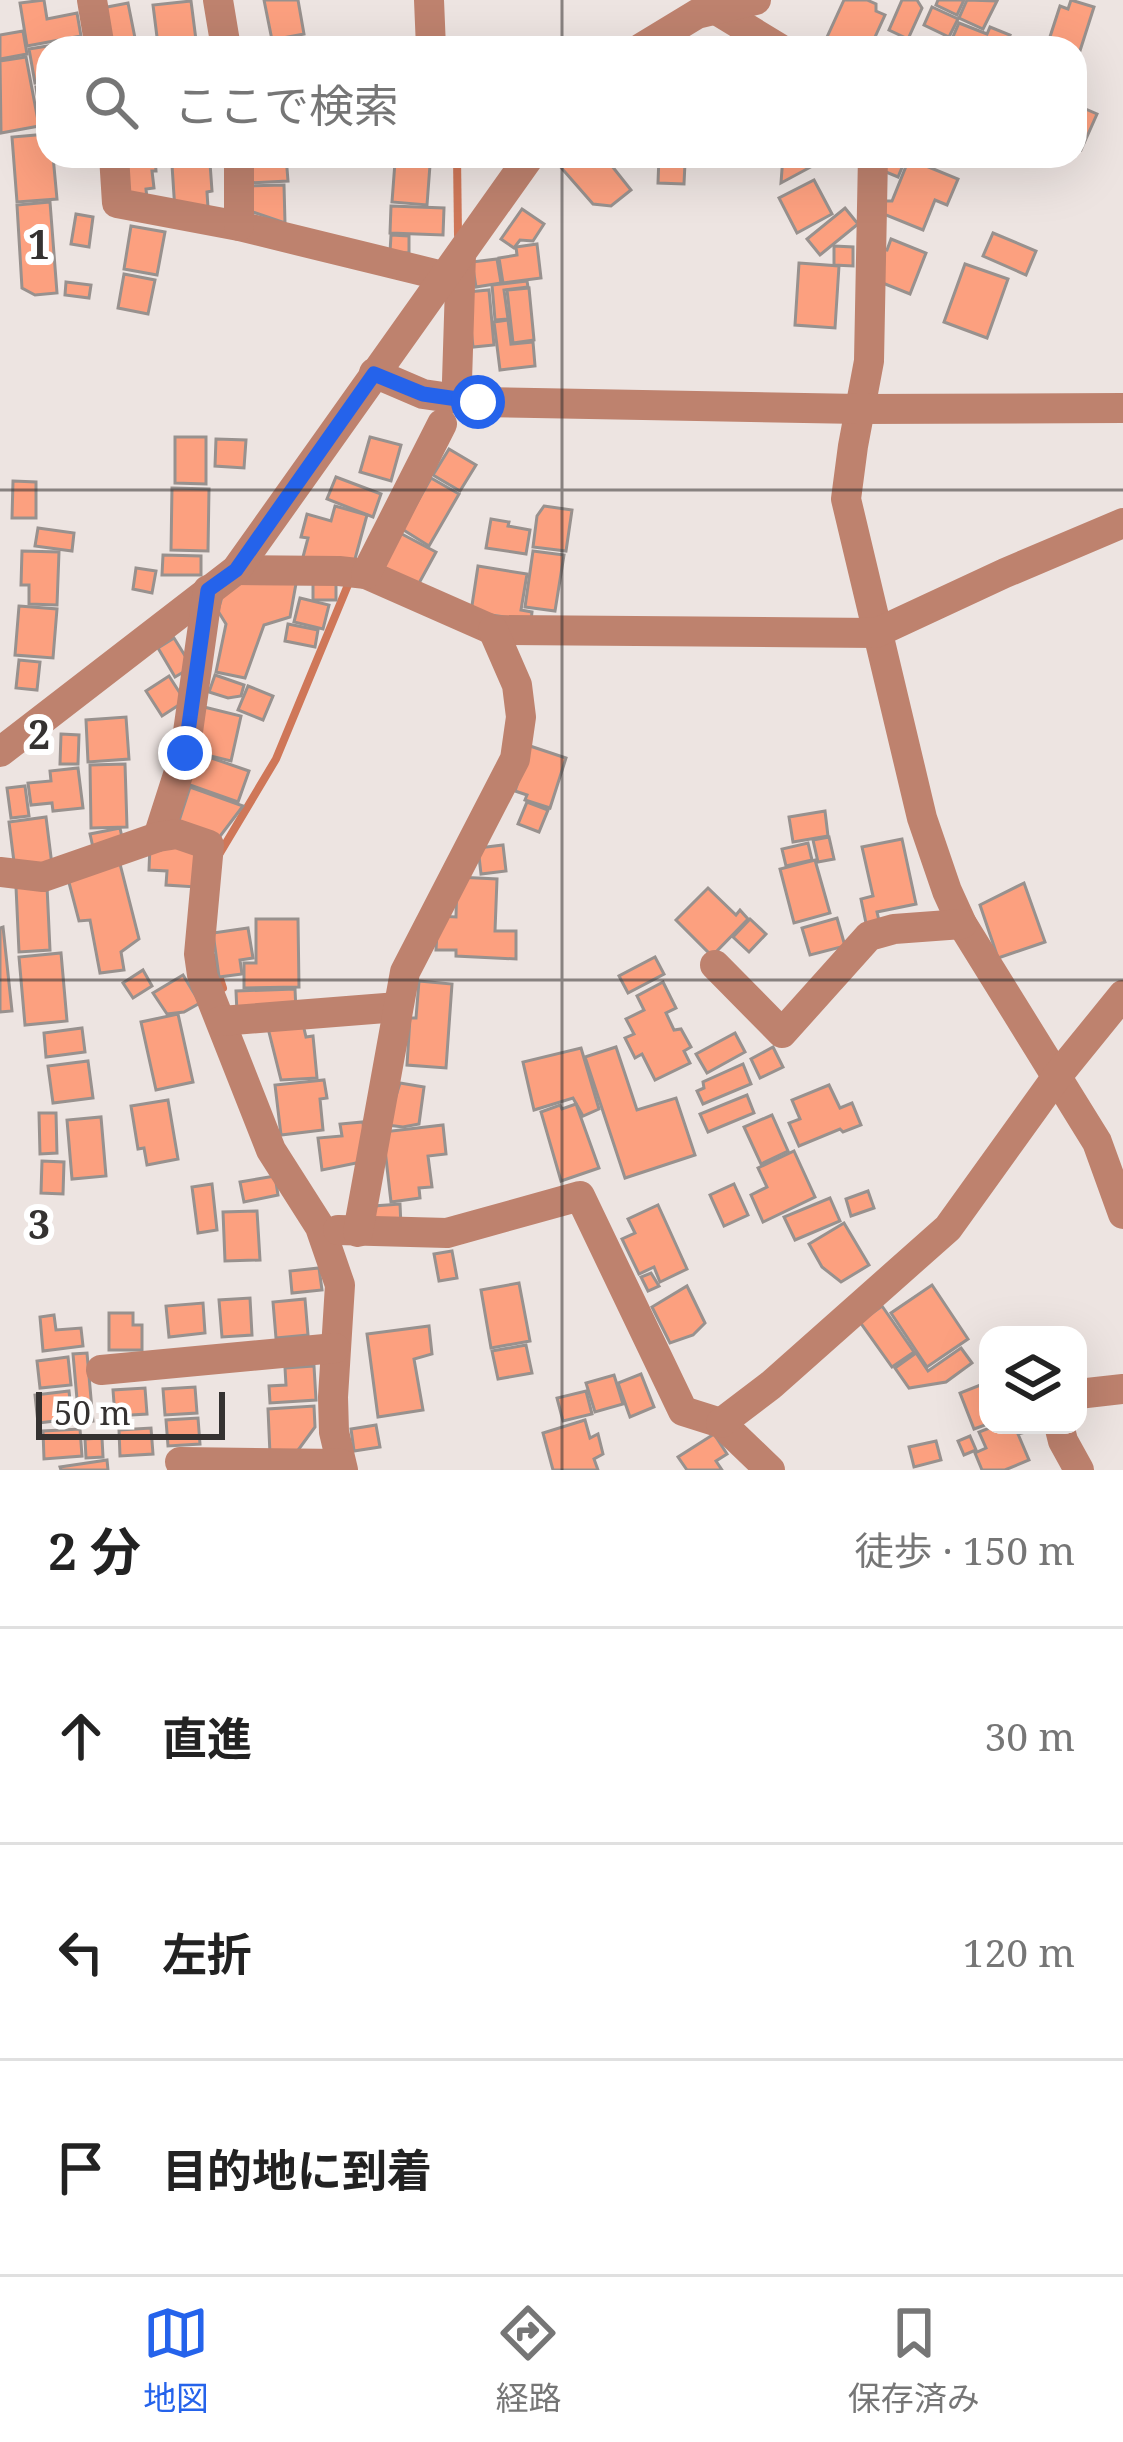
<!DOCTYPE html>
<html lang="ja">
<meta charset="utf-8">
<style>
body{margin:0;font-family:"Noto Serif","Noto Sans JP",serif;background:#f2f2f2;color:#222}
.controls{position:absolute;right:36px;bottom:36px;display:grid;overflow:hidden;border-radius:24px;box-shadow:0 12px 48px #0002}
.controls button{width:108px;height:108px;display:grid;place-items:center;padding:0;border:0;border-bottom:3px solid #e0e0e0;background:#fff;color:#222;font:60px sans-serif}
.scale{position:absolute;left:36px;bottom:30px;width:189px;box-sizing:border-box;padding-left:12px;border:6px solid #353231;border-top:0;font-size:33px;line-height:42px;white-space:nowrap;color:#353231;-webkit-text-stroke:9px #fff;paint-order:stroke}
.stop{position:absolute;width:36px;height:36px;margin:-27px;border:9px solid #2563eb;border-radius:50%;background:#fff}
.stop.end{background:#2563eb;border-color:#fff;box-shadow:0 3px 12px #0008}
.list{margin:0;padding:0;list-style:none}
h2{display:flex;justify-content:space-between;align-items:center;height:156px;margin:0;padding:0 48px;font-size:51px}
h2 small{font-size:39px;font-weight:400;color:#767676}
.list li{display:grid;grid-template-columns:78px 1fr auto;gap:36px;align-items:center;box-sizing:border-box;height:216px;padding:0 48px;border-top:3px solid #e0e0e0}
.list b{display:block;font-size:45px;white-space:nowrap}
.list em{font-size:39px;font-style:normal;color:#767676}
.icon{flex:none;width:66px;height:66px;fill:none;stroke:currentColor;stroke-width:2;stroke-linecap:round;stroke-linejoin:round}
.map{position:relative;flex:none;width:1123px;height:1470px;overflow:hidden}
.search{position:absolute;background:#fff;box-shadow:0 12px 48px #0002;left:36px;right:36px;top:36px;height:132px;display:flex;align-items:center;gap:30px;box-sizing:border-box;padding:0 42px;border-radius:36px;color:#767676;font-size:45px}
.sheet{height:804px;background:#fff}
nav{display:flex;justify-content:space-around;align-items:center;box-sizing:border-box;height:168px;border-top:3px solid #e0e0e0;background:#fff;font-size:33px;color:#767676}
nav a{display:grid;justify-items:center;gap:6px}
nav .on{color:#2563eb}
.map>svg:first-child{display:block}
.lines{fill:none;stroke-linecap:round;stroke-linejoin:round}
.stream{stroke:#cf7758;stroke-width:8}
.building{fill:#fca07f;stroke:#98918e;stroke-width:3}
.minor{stroke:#be826e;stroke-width:30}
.route{stroke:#2563eb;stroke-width:15}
.grid{fill:none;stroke:#353231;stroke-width:3;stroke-opacity:0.55}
.grid-label{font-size:39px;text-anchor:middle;font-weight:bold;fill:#353231;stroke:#fff;stroke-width:12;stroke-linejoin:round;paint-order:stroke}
</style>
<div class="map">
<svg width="1123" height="1470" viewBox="0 0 1123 1470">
<rect width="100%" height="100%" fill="#ede4e1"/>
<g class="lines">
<g class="stream">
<path d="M457 156 458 235"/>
<path d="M220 853 276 759 350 580"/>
<path d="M213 957 223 988"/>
</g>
</g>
<g class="building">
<path d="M44 0 47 19 77 13 81 36 27 46 20 3Z"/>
<path d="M264 0H298L304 34 272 40Z"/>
<path d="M844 0H867L876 4V11L885 15 870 48H822Z"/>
<path d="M902 0H917L922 8 908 39 889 30Z"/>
<path d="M938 0H964L957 15 936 5Z"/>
<path d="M967 0 997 1 983 29 959 18Z"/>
<path d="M1071 0 1094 7 1078 57 1075 56V48L1047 46 1060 6 1068 9Z"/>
<path d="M191 1 196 40 158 45 153 5Z"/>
<path d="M128 3 135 38 108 43 102 8Z"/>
<path d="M932 7 958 19 949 37 924 25Z"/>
<path d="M959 23 987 34 990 27 1010 35 1004 48H973L952 39Z"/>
<path d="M23 31 27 54 0 59V35Z"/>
<path d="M60 44 61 48H48V81L35 83 29 49Z"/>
<path d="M26 57 39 126 1 133 0 61Z"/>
<path d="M48 85V124L42 125 36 87Z"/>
<path d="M1081 107 1097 114 1081 150 1075 147V121Z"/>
<path d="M48 134V156H53L57 199 17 202 12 137Z"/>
<path d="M118 156H155L156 171H152L154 188 146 189 147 199 130 201Z"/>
<path d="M247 156H286L288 181 248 183Z"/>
<path d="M559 156H604L631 190 611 206 593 204 557 163Z"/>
<path d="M659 156H729V164L685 163 684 184 658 183Z"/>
<path d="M783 156H831L781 183Z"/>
<path d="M887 156 906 158 898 177 881 170Z"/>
<path d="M909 159 958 179 947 205 935 200 923 230 881 213 886 201H892Z"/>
<path d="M395 162 430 165 427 205 392 202Z"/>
<path d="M210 163 212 191 207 192 208 208 175 211 172 165Z"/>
<path d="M814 180 832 214 797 233 779 198Z"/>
<path d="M284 185 285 223 250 211 249 186Z"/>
<path d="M50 202 57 293 35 295 22 288 17 205Z"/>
<path d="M391 206 444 208 443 235 390 233Z"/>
<path d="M845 208 858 224 820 255 807 239Z"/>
<path d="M522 209 544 224 533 241 520 240 514 248 501 239Z"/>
<path d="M76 214 93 217 89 247 71 244Z"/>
<path d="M131 226 165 232 157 275 124 269Z"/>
<path d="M993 233 1036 251 1026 275 983 256Z"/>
<path d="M391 235 409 236V253L390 252Z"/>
<path d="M891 239 926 253 910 294 875 280 874 248 887 250Z"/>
<path d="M537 244 541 278 503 283 499 258 517 255 516 247Z"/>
<path d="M834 246 853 247V266L834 265Z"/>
<path d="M497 259 501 283 476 287 472 262Z"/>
<path d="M799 263 839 266 835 328 795 325Z"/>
<path d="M965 264 1008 279 987 338 944 322Z"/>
<path d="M124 274 155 280 148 314 118 308Z"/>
<path d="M527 281 528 287 504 290 508 319 495 320 492 285Z"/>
<path d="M66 282 91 285 89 298 65 295Z"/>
<path d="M529 288 534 340 513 343 507 290Z"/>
<path d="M489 290 494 345 473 347 467 292Z"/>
<path d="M508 320 511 344 533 342 535 366 500 370 494 322Z"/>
<path d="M175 437H206V484L175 483Z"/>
<path d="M370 437 401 445 391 481 360 472Z"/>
<path d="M216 439 246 440 244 468 215 466Z"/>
<path d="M449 449 476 465 460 491 433 475Z"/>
<path d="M336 477 381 494 373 517 327 499Z"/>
<path d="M431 478 459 494 429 546 402 529Z"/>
<path d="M13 481 36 482V518H12Z"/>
<path d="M172 488 209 489 208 551 171 550Z"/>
<path d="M335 506 367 515 352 570 303 557 308 538 301 537 307 514 331 521Z"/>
<path d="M544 506 572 510 566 551 533 547 537 516Z"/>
<path d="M491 519 509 522 508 526 530 530 526 554 486 548Z"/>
<path d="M38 528 74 533 72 551 35 546Z"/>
<path d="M398 532 436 552 418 585 380 565Z"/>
<path d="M22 551 59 552 57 605 29 604V585H21Z"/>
<path d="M533 551 564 555 555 611 525 607Z"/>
<path d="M163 555 201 556V575H162Z"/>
<path d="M478 566 527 574 521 610 532 612 531 621 471 612Z"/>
<path d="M136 568 156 571 152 593 133 589Z"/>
<path d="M240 575 297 578 290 617 264 625 245 678 216 672 226 624 218 611 223 593Z"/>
<rect x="313" y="580" width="23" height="20"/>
<path d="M300 598 329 605 323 629 294 622Z"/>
<path d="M19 606 57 609 53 658 15 655Z"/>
<path d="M288 624 318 630 315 647 285 641Z"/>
<path d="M174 638 192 667 175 677 158 648Z"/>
<path d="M19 660 40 662 37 690 16 688Z"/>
<path d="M215 675 244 685 241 696 228 698 209 692Z"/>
<path d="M169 676 185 701 162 716 146 691Z"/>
<path d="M248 686 273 696 263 720 238 710Z"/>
<path d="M204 707 241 716 231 761 194 752Z"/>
<path d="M126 717 129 759 88 762 86 720Z"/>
<path d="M61 734 79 735 78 764H60Z"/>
<path d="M530 746 566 758 550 808 525 800 527 795 515 791Z"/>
<path d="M197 753 249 771 238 802 187 784Z"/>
<path d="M125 764 127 827 91 828 90 765Z"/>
<path d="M78 768 83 808 53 811 52 803 31 805 28 783 51 781 50 771Z"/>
<path d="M25 786 29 816 11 818 7 788Z"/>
<path d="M190 787 243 806 218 839 178 824Z"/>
<path d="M527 802 548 810 539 832 518 824Z"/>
<path d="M825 811 828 836 793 842 789 817Z"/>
<path d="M46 817 52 865 15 870 9 822Z"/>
<path d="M120 828 124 847 94 852 90 834Z"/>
<path d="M829 837 834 859 818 862 813 840Z"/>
<path d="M902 839 916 904 877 912 880 925 867 928 861 899 873 896 862 847Z"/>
<path d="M808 843 812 860 786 866 782 849Z"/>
<path d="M150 845 199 848 196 887 166 885 167 871 149 870Z"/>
<path d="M503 845 506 871 481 874 478 848Z"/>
<path d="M119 860 139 939 121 952 124 970 100 973 90 920 79 921 67 875Z"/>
<path d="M815 860 830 913 794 923 780 869Z"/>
<path d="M457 877 497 879 495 931H516V959L456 956V950H436L438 916 456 917Z"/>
<path d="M1024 883 1045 942 998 958 980 905Z"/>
<path d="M47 886 50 950 19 952 16 887Z"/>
<path d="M708 888 736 915 740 910 748 919 712 956 676 920Z"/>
<path d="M837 918 845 946 810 955 802 928Z"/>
<path d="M256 919H298L299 987 244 988V963H256Z"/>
<path d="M750 919 766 934 749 952 733 937Z"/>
<path d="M3 927 12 1011 0 1012V928Z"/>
<path d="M248 928 253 958 240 960 242 974 219 977 213 933Z"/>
<path d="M61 953 67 1021 25 1025 19 957Z"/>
<path d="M655 957 664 974 628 993 619 976Z"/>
<path d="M143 970 152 986 133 998 123 983Z"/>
<path d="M183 975 200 1003 184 1012 167 1014 153 993Z"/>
<path d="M419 981 452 984 446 1068 407 1065 410 1018H416Z"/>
<path d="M663 982 676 1008 666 1013 674 1030 681 1029 691 1047 684 1051 690 1063 655 1080 642 1054 635 1058 625 1038 634 1034 626 1019 644 1010 637 996Z"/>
<path d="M295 989 296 1011 237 1013 236 991Z"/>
<path d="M178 1014 193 1082 156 1090 141 1022Z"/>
<path d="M302 1020 306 1037 313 1036 317 1078 281 1080 268 1028Z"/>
<path d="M82 1028 85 1052 46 1057 44 1033Z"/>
<path d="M735 1033 745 1052 707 1073 696 1054Z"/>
<path d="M616 1047 637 1110 676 1098 695 1155 625 1178 585 1057Z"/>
<path d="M773 1047 783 1067 760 1078 751 1059Z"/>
<path d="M581 1048 599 1109 583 1116 573 1098 534 1110 523 1062Z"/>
<path d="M88 1061 93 1098 53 1103 48 1066Z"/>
<path d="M743 1064 751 1084 703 1104 697 1091 704 1088 703 1082Z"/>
<path d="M324 1080 327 1098 320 1099 323 1130 281 1135 275 1085Z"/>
<path d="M400 1083 424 1087 419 1124 403 1127 387 1125Z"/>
<path d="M829 1085 840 1108 852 1103 861 1125 843 1132 840 1129 799 1146 789 1123 800 1119 792 1100Z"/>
<path d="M747 1095 754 1113 708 1132 700 1114Z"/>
<path d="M168 1100 178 1159 147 1165 144 1148 138 1149 131 1106Z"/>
<path d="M576 1104 599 1168 561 1181 541 1112 560 1105 562 1109Z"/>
<path d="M39 1113H56L57 1153 40 1154Z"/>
<path d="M772 1115 788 1151 761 1164 744 1127Z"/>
<path d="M101 1117 106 1176 72 1179 67 1120Z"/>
<path d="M363 1122 366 1161 322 1170 318 1138 342 1136 340 1124Z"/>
<path d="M443 1125 446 1154 428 1156 432 1187 419 1188 420 1198 391 1202 383 1132Z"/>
<path d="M794 1151 815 1197 763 1222 751 1195 767 1187 758 1168Z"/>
<path d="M42 1161 64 1162 63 1194 41 1193Z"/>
<path d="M275 1176 278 1195 244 1202 240 1182Z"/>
<path d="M212 1184 217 1230 198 1233 192 1187Z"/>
<path d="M734 1184 748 1215 724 1226 710 1195Z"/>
<path d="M868 1191 874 1208 851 1216 846 1199Z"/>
<path d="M830 1198 840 1221 795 1240 784 1217Z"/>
<path d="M400 1204 401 1226 375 1227 374 1206Z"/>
<path d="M658 1205 687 1269 660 1282 654 1267 639 1274 622 1239 635 1233 628 1219Z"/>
<path d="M257 1211 260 1260 225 1261 223 1212Z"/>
<path d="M844 1223 869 1265 841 1282 822 1267 809 1244Z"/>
<path d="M452 1251 457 1278 439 1281 434 1254Z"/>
<path d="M319 1268 322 1290 292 1293 290 1271Z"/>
<path d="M651 1273 659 1286 648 1291 641 1277Z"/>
<path d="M519 1283 530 1341 491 1348 481 1290Z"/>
<path d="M932 1285 968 1339 927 1367 891 1313Z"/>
<path d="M687 1286 705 1323 693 1335 670 1343 652 1307Z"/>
<path d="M250 1298 252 1335 222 1337 219 1300Z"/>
<path d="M305 1299 308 1335 276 1338 273 1302Z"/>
<path d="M203 1303 205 1333 169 1337 166 1306Z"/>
<path d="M882 1306 914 1352 892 1367 860 1322Z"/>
<path d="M109 1313H133V1325H142V1350H109Z"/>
<path d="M54 1315 56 1330 81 1328 83 1346 43 1351 40 1317Z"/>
<path d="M429 1326 432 1354 414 1359 423 1410 378 1417 367 1334Z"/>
<path d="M526 1345 532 1373 498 1379 492 1351Z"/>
<path d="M961 1348 972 1363 946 1382 909 1388 895 1368 916 1353 928 1371Z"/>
<path d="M87 1353 93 1421 79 1422 73 1354Z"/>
<path d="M68 1357 71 1385 40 1388 37 1361Z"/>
<path d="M314 1366 316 1400 270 1403 269 1386 286 1385 285 1368Z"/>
<path d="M641 1374 654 1407 630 1417 618 1383Z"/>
<path d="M614 1375 623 1404 595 1412 586 1383Z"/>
<path d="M988 1382V1424L974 1429 960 1393Z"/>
<path d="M195 1387 197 1413 165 1415 163 1389Z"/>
<path d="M145 1388 147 1414 115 1416 113 1390Z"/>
<path d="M69 1391 72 1419 38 1423 35 1395Z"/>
<path d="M586 1391 592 1414 563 1421 557 1398Z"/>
<path d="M314 1406 315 1427 296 1453 270 1454 268 1409Z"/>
<path d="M198 1418 200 1444 168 1446 166 1420Z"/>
<path d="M585 1420 590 1438 598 1434 603 1454 594 1459 598 1470H553L543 1433Z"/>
<path d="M376 1425 380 1447 354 1451 351 1429Z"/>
<path d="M997 1425H1019L1022 1433 1018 1434 1029 1460 1005 1470H982L975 1453 986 1448 979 1432Z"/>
<path d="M151 1428 153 1454 120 1456 119 1430Z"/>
<path d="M80 1429 82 1456 44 1459 43 1431Z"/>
<path d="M714 1434 727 1454 716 1461 722 1470H687L678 1457Z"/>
<path d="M970 1436 976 1450 964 1455 958 1441Z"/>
<path d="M102 1438 103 1457 86 1458 85 1439Z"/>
<path d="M936 1441 941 1460 914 1467 909 1447Z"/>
<path d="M107 1460 108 1470H61L60 1467Z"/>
</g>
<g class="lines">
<g class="minor">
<path d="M92 0 100 48"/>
<path d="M218 0 226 48"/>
<path d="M429 0 431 48"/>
<path d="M718 11 779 48"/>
<path d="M641 48 697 14 756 0"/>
<path d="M114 156 117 203 239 226 443 276"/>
<path d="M239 156V226"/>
<path d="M873 156 869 361 853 446 846 499 922 818 947 891 962 924 1097 1142 1123 1214"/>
<path d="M374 373 423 394 478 402 860 409 1123 408"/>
<path d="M457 381 461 254"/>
<path d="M236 570 339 571 366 574 493 630 876 633 1005 573 1123 523"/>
<path d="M366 574 442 424"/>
<path d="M0 752 236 570 530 156"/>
<path d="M158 837 185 753 208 590"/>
<path d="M0 872 43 877 158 837 177 834 209 845 199 954 202 975 271 1150 320 1227 340 1285 333 1397 334 1432 343 1470"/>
<path d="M715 965 782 1033 869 936 894 929 962 924"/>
<path d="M221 1021 398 1007"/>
<path d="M338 1230 447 1233 580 1196 683 1411 721 1423 770 1470"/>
<path d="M358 1232 405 972 515 759 521 717 517 685 493 630"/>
<path d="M101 1370 335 1348"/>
<path d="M1078 1394 1123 1389"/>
<path d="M721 1423 771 1385 948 1228 1058 1075 1123 995"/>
<path d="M1059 1425 1063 1441 1079 1470"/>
<path d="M180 1462 341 1464"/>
</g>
</g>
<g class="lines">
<path class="route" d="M185 753 208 590 236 570 374 374 423 394 478 402"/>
</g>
<path class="grid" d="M562 0V48M562 156V1470M0 490H1123M0 980H1123"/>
<g class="grid-label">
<text x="39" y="259">1</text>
<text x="39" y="749">2</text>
<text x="39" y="1239">3</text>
</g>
</svg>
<div class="controls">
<button><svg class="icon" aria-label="layers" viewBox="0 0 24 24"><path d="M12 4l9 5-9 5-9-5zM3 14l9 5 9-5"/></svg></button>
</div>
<div class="scale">50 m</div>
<div class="stop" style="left:478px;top:402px"></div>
<div class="stop end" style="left:185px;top:753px"></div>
<div class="search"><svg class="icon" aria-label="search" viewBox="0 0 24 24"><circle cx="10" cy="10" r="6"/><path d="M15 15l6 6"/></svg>ここで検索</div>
</div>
<section class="sheet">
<h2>2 分<small>徒歩 · 150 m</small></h2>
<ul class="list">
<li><svg class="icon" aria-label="ahead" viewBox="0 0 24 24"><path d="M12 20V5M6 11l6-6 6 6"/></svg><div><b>直進</b></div><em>30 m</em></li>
<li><svg class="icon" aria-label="left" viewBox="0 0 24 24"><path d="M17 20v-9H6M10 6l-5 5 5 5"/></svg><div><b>左折</b></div><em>120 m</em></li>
<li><svg class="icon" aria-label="arrive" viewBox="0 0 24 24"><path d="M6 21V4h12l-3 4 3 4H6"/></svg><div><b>目的地に到着</b></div></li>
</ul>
</section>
<nav>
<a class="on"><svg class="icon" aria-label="map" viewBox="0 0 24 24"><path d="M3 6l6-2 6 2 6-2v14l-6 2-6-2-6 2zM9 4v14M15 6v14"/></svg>地図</a>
<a><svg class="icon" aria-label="directions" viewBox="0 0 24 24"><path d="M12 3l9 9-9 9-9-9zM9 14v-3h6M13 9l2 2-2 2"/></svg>経路</a>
<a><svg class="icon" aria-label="saved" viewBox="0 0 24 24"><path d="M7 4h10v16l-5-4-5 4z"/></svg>保存済み</a>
</nav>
